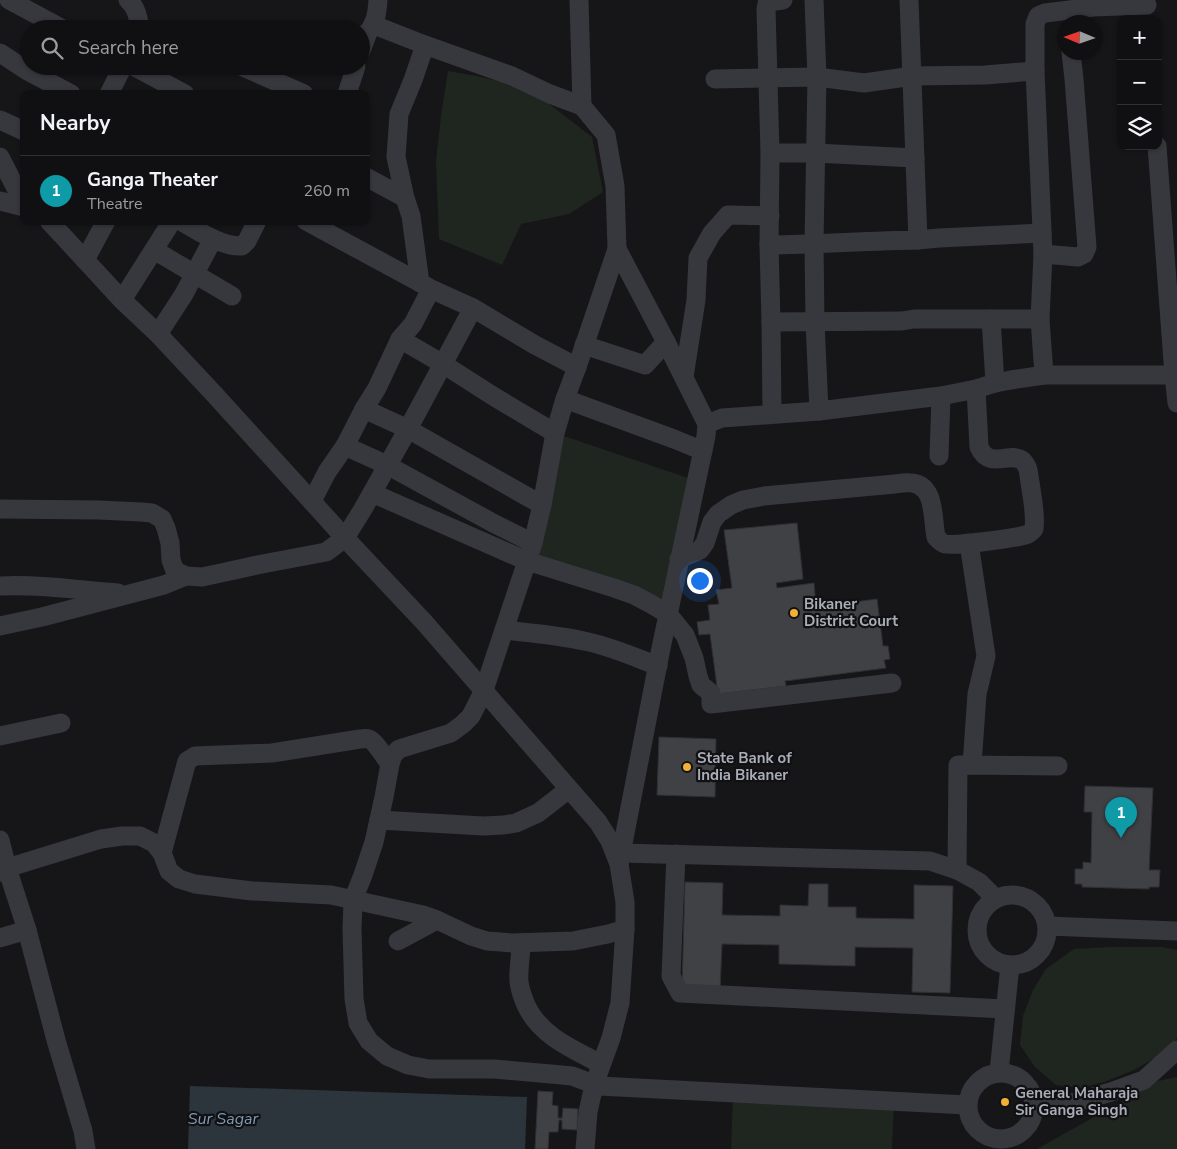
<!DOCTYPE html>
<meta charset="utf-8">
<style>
body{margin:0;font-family:"Nunito Sans",sans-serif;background:#1e1e20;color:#f1f3f6}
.controls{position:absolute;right:15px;top:15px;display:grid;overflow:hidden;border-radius:10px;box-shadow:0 1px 4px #0004}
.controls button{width:45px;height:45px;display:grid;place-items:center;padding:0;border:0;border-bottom:1px solid #303032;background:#101012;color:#f1f3f6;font:25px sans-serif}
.compass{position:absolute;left:1057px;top:15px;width:45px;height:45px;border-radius:50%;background:#101012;box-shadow:0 1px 4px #0004;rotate:272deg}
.you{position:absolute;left:699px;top:580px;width:18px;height:18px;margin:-12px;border:4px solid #fff;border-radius:50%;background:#1a73e8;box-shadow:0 0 0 8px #1a73e833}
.badge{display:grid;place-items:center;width:32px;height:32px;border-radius:50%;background:#db2777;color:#fff;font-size:16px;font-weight:700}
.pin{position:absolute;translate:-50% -41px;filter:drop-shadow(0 1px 2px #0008)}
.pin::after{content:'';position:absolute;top:26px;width:18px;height:15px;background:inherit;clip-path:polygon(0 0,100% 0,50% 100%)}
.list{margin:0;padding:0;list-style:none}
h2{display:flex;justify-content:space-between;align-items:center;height:65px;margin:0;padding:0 20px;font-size:21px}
h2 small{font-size:16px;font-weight:400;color:#9c9d9f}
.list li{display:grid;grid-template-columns:32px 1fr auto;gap:15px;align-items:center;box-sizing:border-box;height:70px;padding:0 20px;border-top:1px solid #303032}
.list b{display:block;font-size:19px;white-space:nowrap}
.list p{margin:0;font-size:16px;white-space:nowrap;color:#9c9d9f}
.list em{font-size:16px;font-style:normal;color:#9c9d9f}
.icon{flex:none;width:28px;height:28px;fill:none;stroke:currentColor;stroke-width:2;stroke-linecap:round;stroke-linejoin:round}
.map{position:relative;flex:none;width:1177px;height:1149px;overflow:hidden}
.search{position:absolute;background:#101012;box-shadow:0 1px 4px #0004;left:20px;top:20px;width:350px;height:55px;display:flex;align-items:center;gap:12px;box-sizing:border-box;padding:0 18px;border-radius:28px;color:#9c9d9f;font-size:19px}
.panel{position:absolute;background:#101012;box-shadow:0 1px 4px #0004;left:20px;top:90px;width:350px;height:135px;border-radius:10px}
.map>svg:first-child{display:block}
.green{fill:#1e261f}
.water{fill:#2c353c}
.building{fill:#404145;stroke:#303034}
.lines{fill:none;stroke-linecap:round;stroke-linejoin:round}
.minor{stroke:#37383d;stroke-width:19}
.poi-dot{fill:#f2b134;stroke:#111113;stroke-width:2}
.labels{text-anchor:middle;stroke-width:4.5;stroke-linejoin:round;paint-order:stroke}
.poi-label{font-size:15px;font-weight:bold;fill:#a8adb8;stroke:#111113;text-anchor:start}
.water-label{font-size:16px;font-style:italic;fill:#7f9bb3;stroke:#111113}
</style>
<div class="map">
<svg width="1177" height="1149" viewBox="0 0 1177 1149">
<rect width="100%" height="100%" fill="#161618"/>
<g class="green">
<path d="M448 71 477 76 513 85 548 103 592 137 603 192 569 214 521 224 502 265 439 239 436 161 441 116Z"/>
<path d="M555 433 697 481 668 614 527 561Z"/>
<path d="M1111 947H1161L1177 950V1038L1172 1046 1155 1058 1134 1070 1104 1082 1081 1088 1056 1085 1035 1067 1020 1045 1023 1016 1033 990 1046 969 1074 949Z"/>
<path d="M1177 1077V1149H1037L1158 1081Z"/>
<path d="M733 1095 894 1101 892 1149H731Z"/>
</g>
<path class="water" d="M190 1086 527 1097 525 1149H188Z"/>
<g class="building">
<path d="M797 523 803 579 776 583 777 588 814 583 816 607 877 599 883 646H888L890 659 884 660 886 668 785 681 786 686 718 694 710 634 699 635 697 622 710 620 708 605 719 604 716 590 732 588 724 530Z"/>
<path d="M659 737 716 739 715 797 657 795Z"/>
<path d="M1085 786 1153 788 1149 870H1160L1159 887H1149V889L1082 887V884H1075V869H1083V862L1091 863 1092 812H1084Z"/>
<path d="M685 882 723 883 722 915 780 916V905L808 906 809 884H828V907H856V918L914 919V885L953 886 950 993 912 992 913 948 855 947V966L779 964V945L722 944 720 990 682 989Z"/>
<path d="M538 1091 553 1092 552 1105 558 1106V1118H562L563 1108 578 1109 577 1130 562 1129V1120H559L558 1132H549L548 1149H535Z"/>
</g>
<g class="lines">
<g class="minor">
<path d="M9 0 63 29"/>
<path d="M128 0C137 8 138 17 140 29"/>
<path d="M579 0 582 106"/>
<path d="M783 0 775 1 767 4 766 9 770 153 769 245C819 244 869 241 918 240L909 0"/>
<path d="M814 0 817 77 814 244 815 322 819 411"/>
<path d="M374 25 425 45"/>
<path d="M367 34C376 22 377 14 378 0"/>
<path d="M361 35H367L361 51"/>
<path d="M0 53 26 70 71 94"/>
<path d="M133 66 185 94"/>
<path d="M241 66 304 94"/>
<path d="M715 79 817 77 864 83 913 76 985 75 1035 71"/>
<path d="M109 94 123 66"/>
<path d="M347 94 356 66"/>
<path d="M0 120 24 131"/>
<path d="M1157 146 1174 375 1177 403"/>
<path d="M770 153H815L915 158"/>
<path d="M0 157 24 204"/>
<path d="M366 177 405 198"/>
<path d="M0 201 24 207"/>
<path d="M49 221 122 300 158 334 215 395 345 538 424 622 598 822 610 841 619 864 625 902V929L620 1003 611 1038 594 1085 588 1112 585 1149"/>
<path d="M181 221C198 231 222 247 242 246L247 241 257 221"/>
<path d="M306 221 428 287"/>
<path d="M918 240 939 238 1042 233"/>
<path d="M769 245 771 322 902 321 914 319H991L995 383"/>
<path d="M617 249 666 342 707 424 706 436 661 648 619 864"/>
<path d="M154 250 232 296"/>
<path d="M1043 254 1078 257 1084 254 1087 247 1074 79 1071 52"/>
<path d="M85 260 106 221"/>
<path d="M420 283 411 216 405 198 396 157 399 114 413 80 425 45 512 76 550 94 582 106 606 135 615 186 617 249 577 367 565 399 555 433 542 505 533 543 484 690 471 716 463 724 451 733 399 749 393 755 390 764 384 797 374 842 363 875 353 900 352 929 354 999 358 1023 369 1041 387 1056 408 1065 429 1069H494L551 1074 572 1076 599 1086 967 1105"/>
<path d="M122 300 172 221"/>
<path d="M991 319H1040L1043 254 1035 71V24L1038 16 1045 13 1093 7 1147 5"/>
<path d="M1040 319 1044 375"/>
<path d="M771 322 772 413"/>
<path d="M158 334 184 294 213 239"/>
<path d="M584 345 645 365 666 342"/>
<path d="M684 377 696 300 698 258 712 233 728 215 770 216"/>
<path d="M565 399 674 439 703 451"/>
<path d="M364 409 408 429 542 505"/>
<path d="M707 424 722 418 819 411 941 396 976 389 995 383 1011 380 1044 375H1174"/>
<path d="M555 433 493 396 443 364 400 339 413 324 431 289 473 308 535 345 577 367"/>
<path d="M345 446 387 465 493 523 533 543"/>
<path d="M939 456 941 396"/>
<path d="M372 493 527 561 614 588 634 595 651 604 668 614 685 635 694 658 698 676 701 685 711 693V704L892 683"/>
<path d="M312 501 327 472 345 446 364 409 377 388 400 339"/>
<path d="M0 509 99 510 141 512 152 513 162 519 166 528 170 543 171 560 175 571 186 576 202 577 221 573 257 565 326 552 345 538 363 509 408 429 473 308"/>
<path d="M969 543 986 656 977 694 972 765"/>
<path d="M679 559 700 550 705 543 712 522 718 514 731 505 743 500 764 496 895 484C901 483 906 482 912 483 936 486 932 518 936 537 939 540 941 543 945 544 956 546 1019 538 1028 534 1030 533 1033 530 1034 529 1036 513 1032 498 1030 482 1029 478 1029 471 1027 467 1026 465 1025 463 1023 461 1009 450 990 471 979 447L976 389"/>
<path d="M0 586C39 584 79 590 118 593"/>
<path d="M0 626 42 617 164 585 186 576"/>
<path d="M504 630C531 633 558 635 584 641 610 646 634 657 658 666"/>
<path d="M0 736 61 723"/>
<path d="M379 820 483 826 504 825 516 823 538 813 569 789"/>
<path d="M0 840 7 868 27 930 56 1040 83 1131 86 1149"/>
<path d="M162 853 187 761 195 756 272 753 360 739C363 739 366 738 369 739 375 741 385 758 390 764"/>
<path d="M621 853 930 861 957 870 979 882 996 899"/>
<path d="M676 854 671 976 680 993 1005 1009"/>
<path d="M957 870 958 765 1058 766"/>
<path d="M0 872 7 868 101 839 122 836H140L154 843 162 853 169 871 179 879 195 884 252 891 331 895 423 915 437 920 471 936 487 941 512 943 573 941 608 934 625 929"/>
<circle cx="1012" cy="930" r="35"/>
<path d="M1047 926 1177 931"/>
<path d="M0 938 27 930"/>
<path d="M398 941 437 920"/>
<path d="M521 943C521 956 518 970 519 982 520 990 523 998 526 1005 540 1036 573 1049 601 1064"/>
<path d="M999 1072 1010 965"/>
<circle cx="1001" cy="1106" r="33"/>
<path d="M1034 1108 1065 1105 1111 1092 1144 1080 1177 1050"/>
</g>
</g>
<g class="poi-dot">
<circle cx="794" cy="613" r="5"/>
<circle cx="687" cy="767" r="5"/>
<circle cx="1005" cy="1102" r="5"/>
</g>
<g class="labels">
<g class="poi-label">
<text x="804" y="609">Bikaner<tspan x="804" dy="17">District Court</tspan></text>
<text x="697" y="763">State Bank of<tspan x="697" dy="17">India Bikaner</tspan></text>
<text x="1015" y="1098">General Maharaja<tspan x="1015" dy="17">Sir Ganga Singh</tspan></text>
</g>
<g class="water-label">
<text x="223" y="1124">Sur Sagar</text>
</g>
</g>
</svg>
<div class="controls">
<button>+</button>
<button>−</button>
<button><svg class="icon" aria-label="layers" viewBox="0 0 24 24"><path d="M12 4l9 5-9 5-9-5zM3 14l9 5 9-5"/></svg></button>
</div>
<svg class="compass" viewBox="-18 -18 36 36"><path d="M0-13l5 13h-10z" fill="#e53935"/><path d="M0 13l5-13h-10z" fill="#9c9d9f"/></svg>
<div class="you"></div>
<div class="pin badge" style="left:1121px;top:838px;background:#0f9aa8">1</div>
<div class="search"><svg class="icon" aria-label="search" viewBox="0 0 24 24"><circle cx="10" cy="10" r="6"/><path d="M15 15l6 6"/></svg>Search here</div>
<section class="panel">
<h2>Nearby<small></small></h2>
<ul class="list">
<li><span class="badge" style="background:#0f9aa8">1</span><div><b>Ganga Theater</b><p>Theatre</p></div><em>260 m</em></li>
</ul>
</section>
</div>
